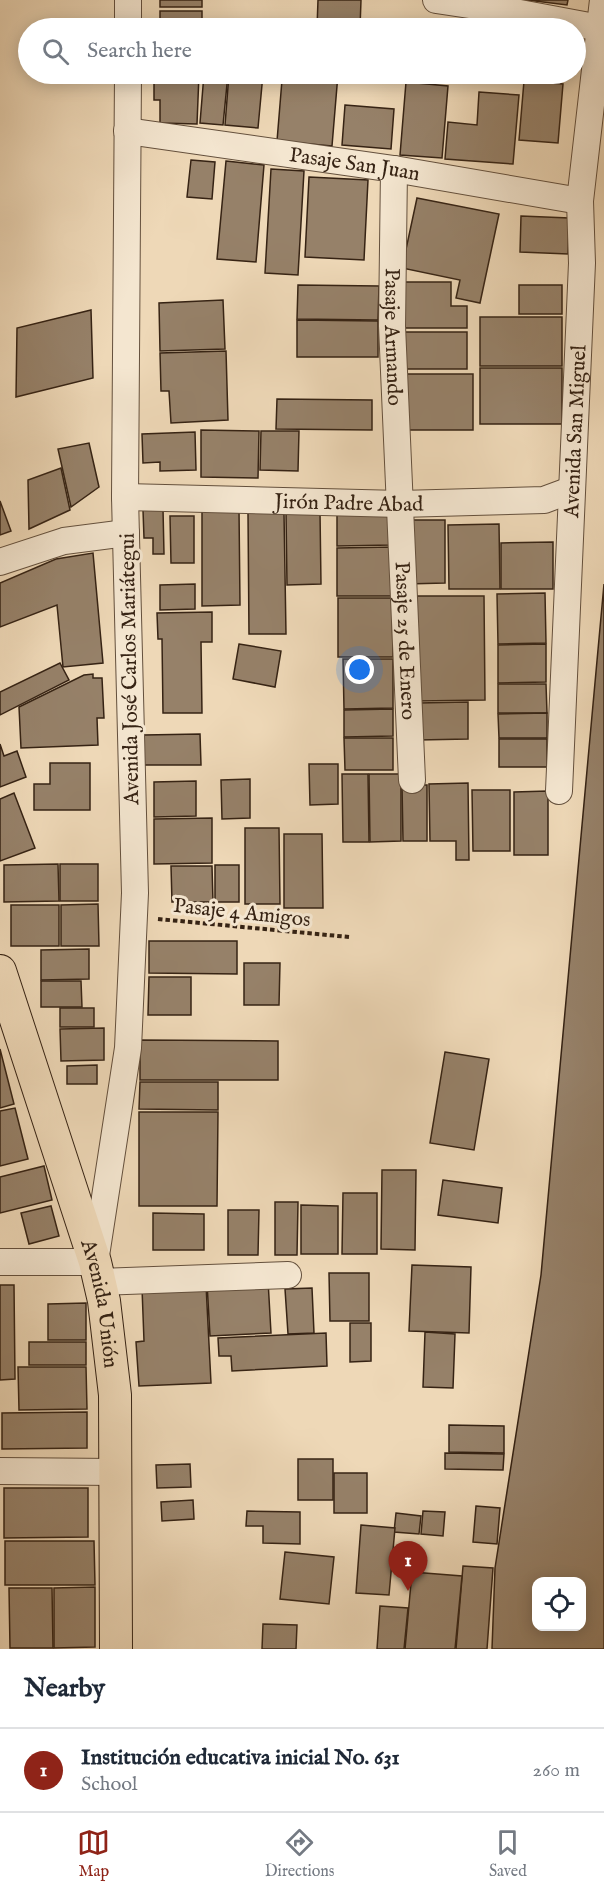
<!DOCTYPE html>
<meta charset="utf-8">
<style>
body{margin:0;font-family:"IM FELL English",serif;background:#f2f2f3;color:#1f2937}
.controls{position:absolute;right:18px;bottom:18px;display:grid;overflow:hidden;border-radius:12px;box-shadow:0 3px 15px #0003}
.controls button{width:54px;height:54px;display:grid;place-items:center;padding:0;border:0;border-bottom:2px solid #e0e1e3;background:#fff;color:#1f2937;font:30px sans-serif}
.you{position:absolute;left:360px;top:670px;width:21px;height:21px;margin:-15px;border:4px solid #fff;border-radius:50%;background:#1a73e8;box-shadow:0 0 0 9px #1a73e833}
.badge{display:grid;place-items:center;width:39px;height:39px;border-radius:50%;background:#8f2418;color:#fff;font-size:20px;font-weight:700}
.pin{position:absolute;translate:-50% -50px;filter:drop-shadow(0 2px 3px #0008)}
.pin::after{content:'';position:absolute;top:32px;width:21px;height:18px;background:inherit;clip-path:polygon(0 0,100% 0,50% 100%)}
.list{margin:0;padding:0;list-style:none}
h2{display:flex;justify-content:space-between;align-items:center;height:78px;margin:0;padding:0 24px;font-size:26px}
h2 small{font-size:20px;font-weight:400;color:#747a83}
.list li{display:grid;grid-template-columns:39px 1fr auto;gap:18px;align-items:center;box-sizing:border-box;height:84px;padding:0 24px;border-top:2px solid #e0e1e3}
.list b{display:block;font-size:22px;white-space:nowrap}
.list p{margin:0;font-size:20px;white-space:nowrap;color:#747a83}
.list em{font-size:20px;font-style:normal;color:#747a83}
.icon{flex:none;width:33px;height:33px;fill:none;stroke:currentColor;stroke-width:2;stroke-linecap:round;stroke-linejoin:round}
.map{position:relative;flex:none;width:604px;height:1649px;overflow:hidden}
.search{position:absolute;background:#fff;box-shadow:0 3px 15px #0003;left:18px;right:18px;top:18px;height:66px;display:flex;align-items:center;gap:15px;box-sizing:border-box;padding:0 21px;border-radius:33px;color:#747a83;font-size:22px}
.sheet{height:162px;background:#fff}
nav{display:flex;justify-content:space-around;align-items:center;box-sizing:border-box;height:84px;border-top:2px solid #e0e1e3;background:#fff;font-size:16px;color:#747a83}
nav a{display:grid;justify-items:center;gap:3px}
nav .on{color:#8f2418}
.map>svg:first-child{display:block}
.building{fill:#968169;stroke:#362314;stroke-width:1.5;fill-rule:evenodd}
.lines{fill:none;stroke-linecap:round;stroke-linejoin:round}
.minor-casing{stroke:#64503d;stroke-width:28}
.major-casing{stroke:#362314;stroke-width:34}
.path{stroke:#362314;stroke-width:4;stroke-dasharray:4.5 3;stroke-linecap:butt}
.minor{stroke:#f4e6d0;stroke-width:26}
.major{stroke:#eed8b7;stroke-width:32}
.labels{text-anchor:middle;stroke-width:6;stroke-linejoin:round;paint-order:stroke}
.street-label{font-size:21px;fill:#362314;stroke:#f4e6d0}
</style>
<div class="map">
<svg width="604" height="1649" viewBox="0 0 604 1649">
<rect width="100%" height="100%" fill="#eed8b7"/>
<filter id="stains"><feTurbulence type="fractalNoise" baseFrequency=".00333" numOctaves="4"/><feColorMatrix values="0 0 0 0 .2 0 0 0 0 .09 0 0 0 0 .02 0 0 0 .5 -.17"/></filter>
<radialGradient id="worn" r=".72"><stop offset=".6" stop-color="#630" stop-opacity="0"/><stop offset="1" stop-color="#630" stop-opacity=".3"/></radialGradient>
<g class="building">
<rect x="160" y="0" width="42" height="7"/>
<path d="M318 0H361L360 28H317Z"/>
<path d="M527 0H568L567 5Z"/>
<rect x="160" y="11" width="42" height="17"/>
<path d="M440 22 513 23V28H440Z"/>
<path d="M154 74H199L197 124 160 123V100H154Z"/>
<path d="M204 74H228L223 125 200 123Z"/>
<path d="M229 74H263L258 128 225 125Z"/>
<path d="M303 74H338L332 146 277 141 282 80 302 81Z"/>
<path d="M524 81 563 84 558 143 519 140Z"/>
<path d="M406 82 448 86 442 158 400 155Z"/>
<path d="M479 92 519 95 513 164 445 159 448 122 477 125Z"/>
<path d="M345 105 394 109 391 149 342 145Z"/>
<path d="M191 160 215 162 212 199 187 197Z"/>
<path d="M226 161 264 165 256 262 217 259Z"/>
<path d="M271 169 304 171 298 275 265 273Z"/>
<path d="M309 177 368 180 364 260 305 257Z"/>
<path d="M417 198 499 214 480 303 456 298 460 280 402 268Z"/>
<path d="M521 216 569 218 568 254 520 252Z"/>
<path d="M405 282H451V306H467V328H405Z"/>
<path d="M298 285 379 286 378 320 297 319Z"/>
<rect x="519" y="285" width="43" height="29"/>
<path d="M223 300 225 349 160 351 159 303Z"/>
<path d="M91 310 93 378 16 397 17 328Z"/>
<rect x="480" y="317" width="82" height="49"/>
<path d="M297 320 378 321V357H297Z"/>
<rect x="403" y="332" width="64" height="37"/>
<path d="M226 351 228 420 171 423 169 391H161L160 353Z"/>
<rect x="480" y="368" width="82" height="56"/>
<rect x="402" y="374" width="71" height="56"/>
<path d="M277 399 372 400V430L276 429Z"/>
<path d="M201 430 259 431 258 478 201 477Z"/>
<path d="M261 431H299L298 471 260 470Z"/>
<path d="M195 432 196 470 160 471V462L143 463 142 434Z"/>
<path d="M89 443 99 487 71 507 58 449Z"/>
<path d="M61 468 70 510 29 529 28 480Z"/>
<path d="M0 501 11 531 0 535Z"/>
<path d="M163 509 164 554H153V538H144L143 510Z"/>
<path d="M239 509 240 605 202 606V510Z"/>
<path d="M320 512 321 584 287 585 286 513Z"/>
<path d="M248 513H284L286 634H249Z"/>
<path d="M391 513 392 545 337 546V514Z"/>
<path d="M170 516H194V563H171Z"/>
<path d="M405 520H445V583L406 584Z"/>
<path d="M499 524 500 589H449L448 525Z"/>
<path d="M553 542V589H501V543Z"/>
<path d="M392 547V596H337V548Z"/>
<path d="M93 553 103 663 63 667 57 605 0 627V583L56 559Z"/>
<path d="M195 584V609L160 610V585Z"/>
<path d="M604 584V1649H492L495 1568 541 1275ZM536 1582H582V1626H536Z"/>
<path d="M545 593 546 643 498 644 497 594Z"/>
<path d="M417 596H484L485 700 418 701Z"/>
<path d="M338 598H392L393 657H338Z"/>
<path d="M212 612V642H201L202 713H163L162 639H158L157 613Z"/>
<path d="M239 644 281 651 275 687 233 679Z"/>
<path d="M546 644V682L498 683V645Z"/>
<path d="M343 659H393V708L344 709Z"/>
<path d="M60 663 69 680 0 715V692Z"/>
<path d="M93 674V678H102L104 718H97L98 745 21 748 19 707 84 675Z"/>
<path d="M498 684H546L547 713H498Z"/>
<path d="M468 702V739L418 740V703Z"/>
<path d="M393 709V736L344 737V710Z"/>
<path d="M547 713V738H499L498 714Z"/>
<path d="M200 734 201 765H144V735Z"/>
<path d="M344 738H393V770H345Z"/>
<rect x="499" y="739" width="48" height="28"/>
<path d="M0 744 4 756 17 751 26 777 0 787Z"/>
<path d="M50 763H90V810H34V784H50Z"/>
<path d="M309 764H338V804L310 805Z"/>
<path d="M342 774H368L369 842H343Z"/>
<path d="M369 774H401V841L370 842Z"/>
<path d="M250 779V818L222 819 221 780Z"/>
<path d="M196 781V816L154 817V782Z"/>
<path d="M468 783 469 860H456V841H430L429 784Z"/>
<path d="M402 785H427V841H403Z"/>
<path d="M472 790H510V851H473Z"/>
<path d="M548 791V855H514V792Z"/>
<path d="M14 793 35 848 0 861V799Z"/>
<path d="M212 818V863L154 864V819Z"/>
<path d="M245 828H279L280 904H245Z"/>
<path d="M284 834H322L323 908H284Z"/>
<path d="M58 864 59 901 4 902V865Z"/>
<rect x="60" y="864" width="38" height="37"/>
<rect x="215" y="865" width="24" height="37"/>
<path d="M171 866H212L213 902H172Z"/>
<path d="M98 904 99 946H61V905Z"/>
<rect x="11" y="905" width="48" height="41"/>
<path d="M149 941H237V974L149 973Z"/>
<path d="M89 949V979L41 980V950Z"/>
<path d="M244 963H280L279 1005H244Z"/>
<path d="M149 977H191V1015H148Z"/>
<path d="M41 981H81L82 1007H41Z"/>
<rect x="60" y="1008" width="34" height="19"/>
<path d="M104 1028V1060L61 1061 60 1029Z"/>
<path d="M140 1040 278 1041V1080H140Z"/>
<path d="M0 1049 14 1104 0 1108Z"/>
<path d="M445 1052 489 1059 474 1150 430 1143Z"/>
<path d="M97 1065V1084H67V1066Z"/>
<path d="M140 1082H218V1110L139 1109Z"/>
<path d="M15 1108 28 1159 0 1166V1111Z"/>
<path d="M139 1112H218L217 1206H139Z"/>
<path d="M44 1166 52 1200 0 1213V1177Z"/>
<path d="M382 1170H416L415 1250 381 1249Z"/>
<path d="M443 1180 502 1188 498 1223 438 1215Z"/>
<path d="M343 1193H377V1254H342Z"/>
<path d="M275 1202H298L297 1255H275Z"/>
<path d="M301 1205 338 1206V1254H301Z"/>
<path d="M51 1206 59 1236 29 1244 21 1213Z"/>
<path d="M228 1210H259L258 1255H228Z"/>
<path d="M153 1213 204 1214V1250H153Z"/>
<path d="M412 1265 471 1267 469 1333 409 1331Z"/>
<path d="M329 1273H369V1321H330Z"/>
<path d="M268 1280 271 1333 210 1336 207 1283Z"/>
<path d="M0 1285H14L15 1379 0 1380Z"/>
<path d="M206 1285 211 1383 139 1386 136 1342 144 1341 142 1288Z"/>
<path d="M312 1288 314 1333 288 1334 285 1289Z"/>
<path d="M86 1303V1340H48V1304Z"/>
<path d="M350 1323H371V1361L350 1362Z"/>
<path d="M425 1332 455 1334 453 1388 423 1387Z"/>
<path d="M326 1333 327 1366 232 1371 231 1356H219L218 1338Z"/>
<rect x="29" y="1342" width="57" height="23"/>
<path d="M18 1367H86L87 1409 19 1410Z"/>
<path d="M87 1412V1448L2 1449V1413Z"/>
<path d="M449 1425 504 1426V1453L449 1452Z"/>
<path d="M445 1453 504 1454 503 1470 445 1469Z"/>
<rect x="298" y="1459" width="35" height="41"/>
<path d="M190 1464 191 1487 157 1488 156 1465Z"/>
<rect x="334" y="1473" width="33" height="40"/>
<path d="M4 1488H88V1537L4 1538Z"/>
<path d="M193 1500 194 1519 162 1521 161 1502Z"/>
<path d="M476 1506 500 1508 497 1544 473 1542Z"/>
<path d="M247 1511 300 1512V1544L263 1543V1526H246Z"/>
<path d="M423 1511 445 1512 443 1536 421 1534Z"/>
<path d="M396 1513 421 1516 419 1534 394 1532Z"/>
<path d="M361 1525 395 1528 389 1595 356 1593Z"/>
<path d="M5 1541H94L95 1585H5Z"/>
<path d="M285 1552 334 1557 329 1604 280 1599Z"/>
<path d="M463 1566 493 1568 487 1649H456Z"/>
<path d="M412 1572 462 1576 455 1649H405Z"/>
<path d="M95 1587V1647L54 1648V1588Z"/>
<path d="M9 1588H52L53 1648H10Z"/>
<path d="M380 1606 408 1608 404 1649H377Z"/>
<path d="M263 1624 297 1625 296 1649H262Z"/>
</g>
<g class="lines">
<g class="minor-casing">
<g id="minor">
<path d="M436 0 509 11 600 28"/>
<path d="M128 28V0"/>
<path id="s1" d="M127 131 394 169 580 201"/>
<path id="s2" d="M394 169 392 326 412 780"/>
<path id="s3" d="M125 497 400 504 544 500 571 490"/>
<path d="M0 562 64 541 126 533"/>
<path id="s4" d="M559 791 582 263 580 201 603 0"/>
<path d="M0 1262H95L128 1048 135 893 125 497 128 74"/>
<path d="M99 1282 288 1275"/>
<path d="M0 1471 115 1472"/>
</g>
</g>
<g class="major-casing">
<g id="major">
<path id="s5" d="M0 971 95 1262 104 1301 115 1395 116 1649"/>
</g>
</g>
<path class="path" d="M158 919 349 937"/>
<use href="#minor" class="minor"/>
<use href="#major" class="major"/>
</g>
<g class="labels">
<g class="street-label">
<text dy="7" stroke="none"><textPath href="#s1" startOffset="230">Pasaje San Juan</textPath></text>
<text dy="7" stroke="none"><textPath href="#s2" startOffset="168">Pasaje Armando</textPath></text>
<text dy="7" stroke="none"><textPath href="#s4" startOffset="360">Avenida San Miguel</textPath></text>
<text dy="7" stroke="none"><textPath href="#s3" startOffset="224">Jirón Padre Abad</textPath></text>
<text dy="7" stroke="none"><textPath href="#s2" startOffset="472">Pasaje 25 de Enero</textPath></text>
<text transform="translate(129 669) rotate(-91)" y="7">Avenida José Carlos Mariátegui</text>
<text transform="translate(242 912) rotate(6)" y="7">Pasaje 4 Amigos</text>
<text dy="7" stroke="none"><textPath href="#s5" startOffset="348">Avenida Unión</textPath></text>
</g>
</g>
<rect width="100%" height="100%" filter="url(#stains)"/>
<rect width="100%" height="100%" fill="url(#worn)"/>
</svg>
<div class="controls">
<button><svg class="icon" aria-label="locate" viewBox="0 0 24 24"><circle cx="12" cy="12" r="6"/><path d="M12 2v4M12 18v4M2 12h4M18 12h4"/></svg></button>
</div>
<div class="you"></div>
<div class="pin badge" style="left:408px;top:1591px">1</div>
<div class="search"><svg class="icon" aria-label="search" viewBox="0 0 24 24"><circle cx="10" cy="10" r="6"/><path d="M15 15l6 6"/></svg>Search here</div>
</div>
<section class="sheet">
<h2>Nearby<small></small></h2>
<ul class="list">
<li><span class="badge">1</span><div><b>Institución educativa inicial No. 631</b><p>School</p></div><em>260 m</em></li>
</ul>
</section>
<nav>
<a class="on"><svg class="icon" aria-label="map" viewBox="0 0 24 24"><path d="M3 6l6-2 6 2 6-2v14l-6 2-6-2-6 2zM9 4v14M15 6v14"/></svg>Map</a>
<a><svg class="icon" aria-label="directions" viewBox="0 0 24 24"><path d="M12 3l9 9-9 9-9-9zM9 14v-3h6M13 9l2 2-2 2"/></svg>Directions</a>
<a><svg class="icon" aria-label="saved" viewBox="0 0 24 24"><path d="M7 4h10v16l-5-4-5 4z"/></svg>Saved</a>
</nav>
